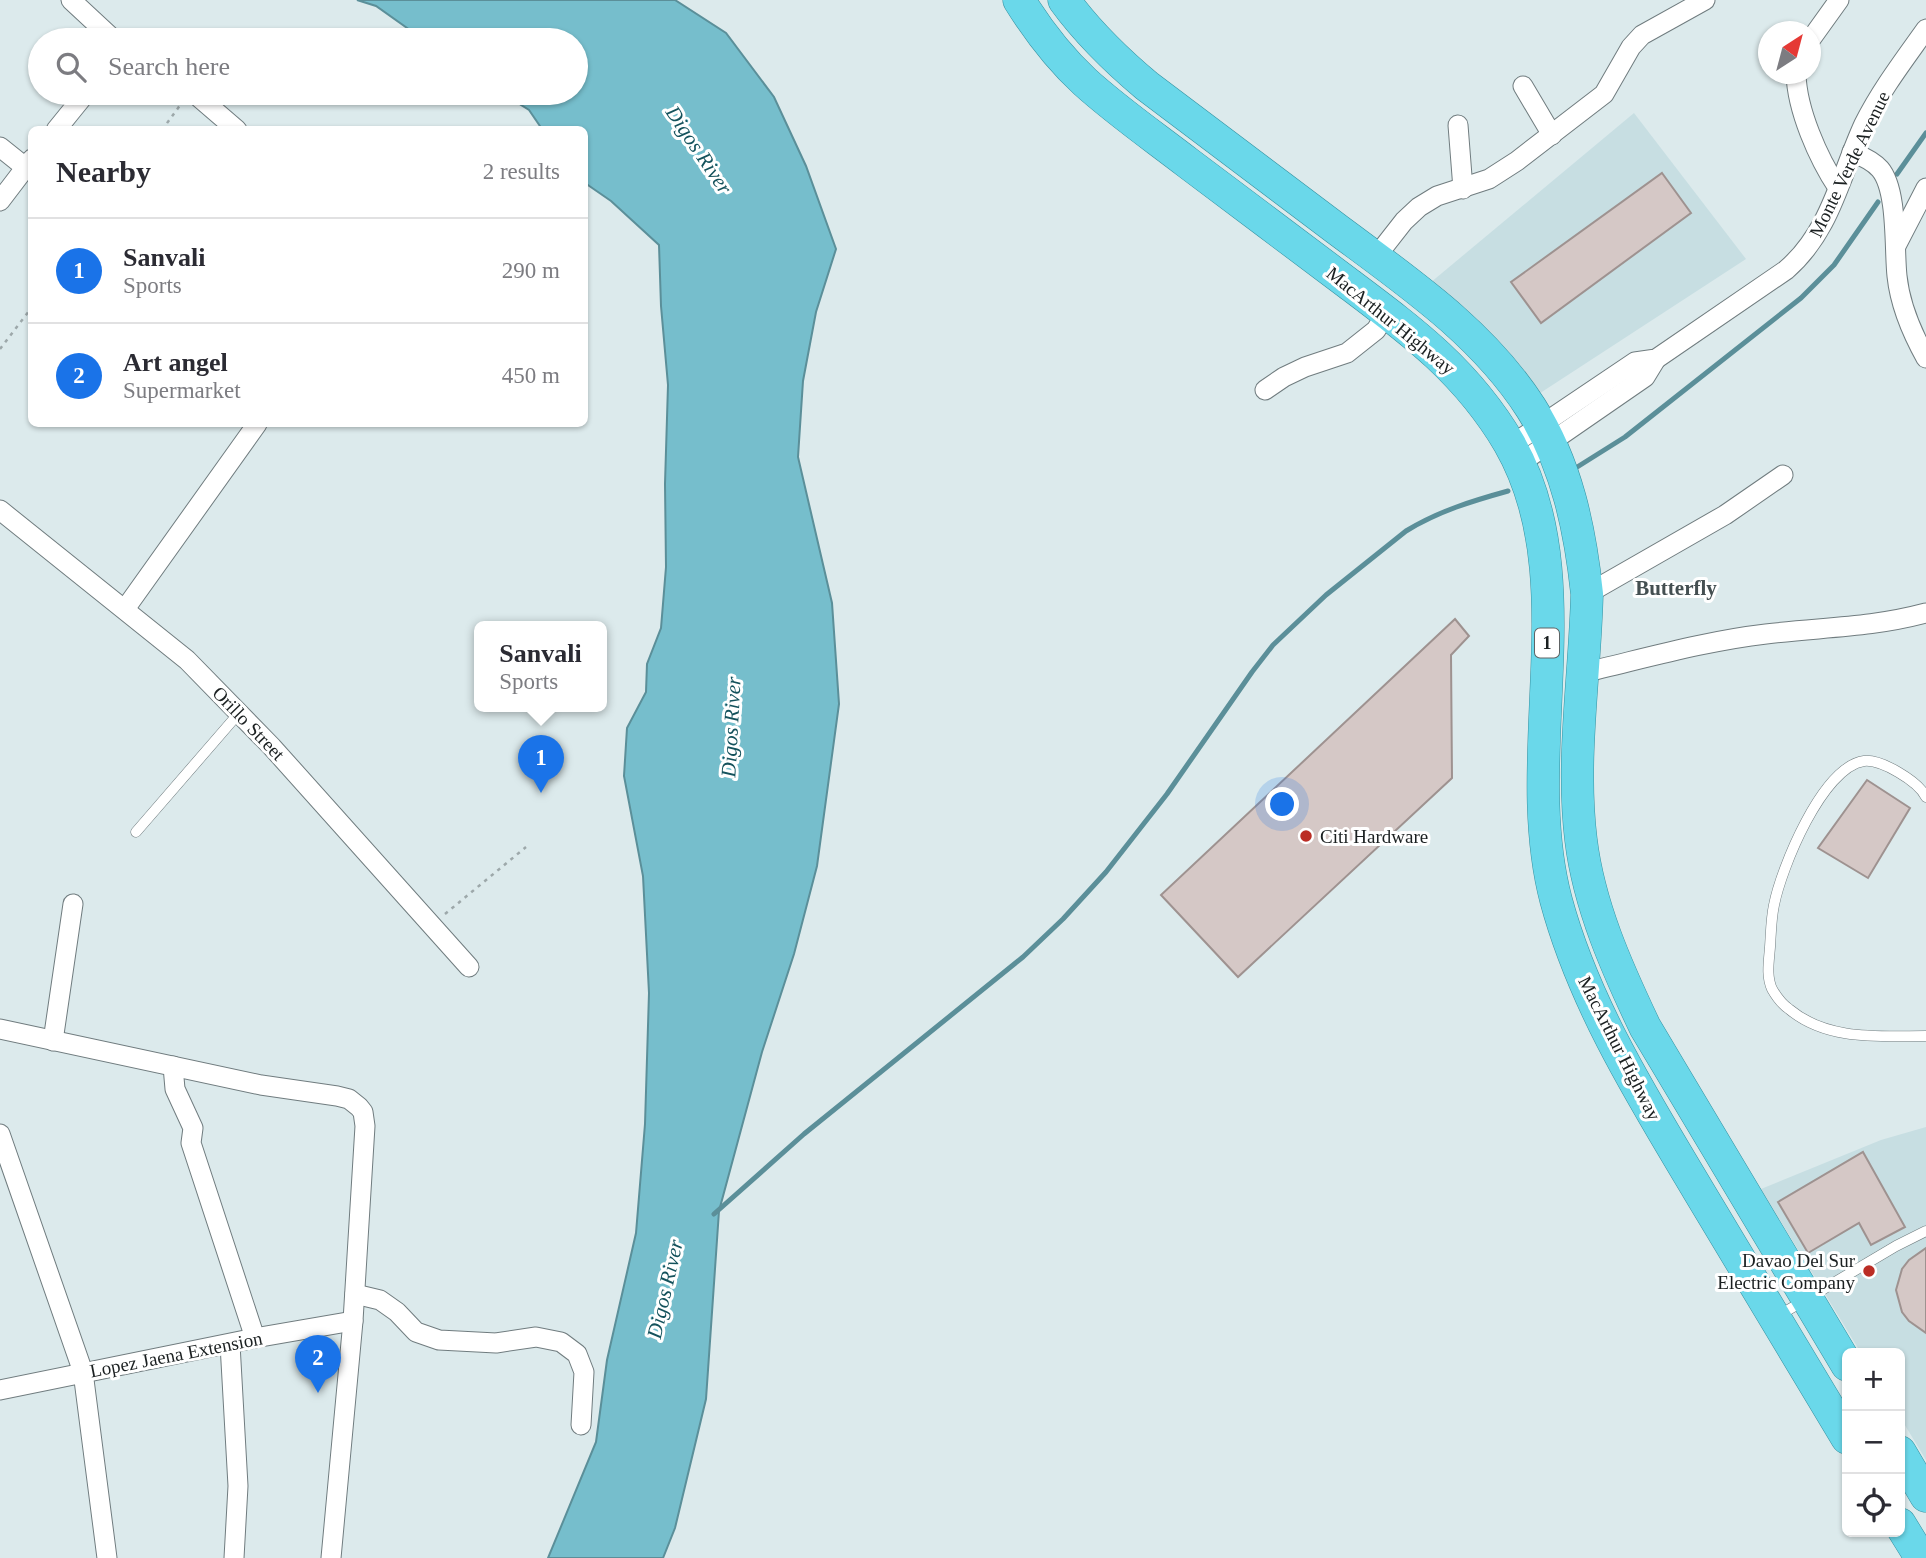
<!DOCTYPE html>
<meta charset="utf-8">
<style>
body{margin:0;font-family:"Times New Roman",serif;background:#f2f2f3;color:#2b2b33}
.controls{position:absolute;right:21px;bottom:21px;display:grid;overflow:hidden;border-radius:10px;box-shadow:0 2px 5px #0004}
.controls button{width:63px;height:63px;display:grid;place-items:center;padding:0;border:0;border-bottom:2px solid #e1e1e2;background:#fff;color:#2b2b33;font:35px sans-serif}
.compass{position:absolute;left:1758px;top:21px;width:63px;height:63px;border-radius:50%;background:#fff;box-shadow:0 2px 5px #0004;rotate:36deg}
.you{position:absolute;left:1283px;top:805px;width:24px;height:24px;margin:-18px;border:5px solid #fff;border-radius:50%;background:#1a73e8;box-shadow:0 0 0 10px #1a73e833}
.badge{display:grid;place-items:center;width:46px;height:46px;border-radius:50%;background:#1a73e8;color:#fff;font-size:23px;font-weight:700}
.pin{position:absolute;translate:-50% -58px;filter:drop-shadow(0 2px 4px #0008)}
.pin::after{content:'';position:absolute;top:37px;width:24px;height:21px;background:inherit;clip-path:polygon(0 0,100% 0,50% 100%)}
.popup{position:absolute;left:474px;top:621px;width:133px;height:91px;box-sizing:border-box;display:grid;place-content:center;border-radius:10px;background:#fff;filter:drop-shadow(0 2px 5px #0005);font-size:23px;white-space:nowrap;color:#7c7c81}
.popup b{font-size:26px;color:#2b2b33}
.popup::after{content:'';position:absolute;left:50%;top:100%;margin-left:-14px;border:14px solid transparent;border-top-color:#fff}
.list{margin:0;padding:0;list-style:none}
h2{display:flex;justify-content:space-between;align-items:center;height:91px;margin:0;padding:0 28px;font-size:30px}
h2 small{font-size:23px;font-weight:400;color:#7c7c81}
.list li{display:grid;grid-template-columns:46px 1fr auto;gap:21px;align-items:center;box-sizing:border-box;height:105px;padding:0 28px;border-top:2px solid #e1e1e2}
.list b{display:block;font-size:26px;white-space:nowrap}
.list p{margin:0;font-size:23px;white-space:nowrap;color:#7c7c81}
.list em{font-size:23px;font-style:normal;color:#7c7c81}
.icon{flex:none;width:38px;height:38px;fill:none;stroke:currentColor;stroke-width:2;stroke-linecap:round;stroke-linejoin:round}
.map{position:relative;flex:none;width:1926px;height:1558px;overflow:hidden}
.search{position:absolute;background:#fff;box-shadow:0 2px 5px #0004;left:28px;top:28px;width:560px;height:77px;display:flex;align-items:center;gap:18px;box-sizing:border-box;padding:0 24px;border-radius:38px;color:#7c7c81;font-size:26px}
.panel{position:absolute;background:#fff;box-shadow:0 2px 5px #0004;left:28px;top:126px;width:560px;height:301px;border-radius:10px}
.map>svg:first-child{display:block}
.built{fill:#c7dee2}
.water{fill:#76becc;stroke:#5b8f99;stroke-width:2}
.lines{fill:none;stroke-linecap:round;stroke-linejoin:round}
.stream{stroke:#5b8f99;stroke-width:5}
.building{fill:#d5c8c6;stroke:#9e9290;stroke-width:2}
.service-casing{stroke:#707c7f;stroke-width:11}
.minor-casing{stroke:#707c7f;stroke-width:21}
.trunk-casing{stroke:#3691a0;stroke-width:33}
.path{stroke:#9da8aa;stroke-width:2.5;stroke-dasharray:3.5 5;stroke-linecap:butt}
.service{stroke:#fff;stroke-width:10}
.minor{stroke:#fff;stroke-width:19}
.trunk{stroke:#6ad8ea;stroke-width:32}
.poi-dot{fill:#bb2d25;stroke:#fff;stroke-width:2.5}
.labels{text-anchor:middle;stroke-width:6;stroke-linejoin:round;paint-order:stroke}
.shield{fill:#fff;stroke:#5f6364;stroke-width:2}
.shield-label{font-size:18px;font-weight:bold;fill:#1b2021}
.street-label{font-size:19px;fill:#1b2021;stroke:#fff}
.poi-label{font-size:19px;fill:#1b2021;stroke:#fff;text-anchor:start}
.water-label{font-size:21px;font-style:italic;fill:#14525c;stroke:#fff}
.neighbourhood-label{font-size:21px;font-weight:bold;fill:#444f51;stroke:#fff}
</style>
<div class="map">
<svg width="1926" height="1558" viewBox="0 0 1926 1558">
<rect width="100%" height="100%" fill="#dceaec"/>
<g class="built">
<path d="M1634 113 1746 259 1531 399 1424 288Z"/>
<path d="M1926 1127V1460L1900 1417V1353H1861L1761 1189 1881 1140Z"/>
</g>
<path class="water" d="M357 0H675L726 33 774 97 806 166 836 249 816 312 803 381 798 457 832 603 839 704 817 866 794 954 762 1052 719 1211 706 1399 675 1528 663 1558H548L596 1442 607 1360 636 1233 645 1124 649 993 643 876 624 776 627 728 646 692 647 664 661 628 666 567 665 484 668 385 661 306 659 245 611 201 585 183 584 130 542 129 529 110 502 93H576V40H424L376 6Z"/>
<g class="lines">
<g class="stream">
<path d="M1897 174 1926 133"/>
<path d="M1574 469 1625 437 1801 298 1834 265 1878 202"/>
<path d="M714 1214 804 1134 1023 957 1063 919 1106 872 1167 794 1252 672 1273 645 1326 595 1406 531C1439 511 1472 501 1508 491"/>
</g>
</g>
<g class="building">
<path d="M1662 173 1691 213 1541 323 1511 282Z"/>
<path d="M1455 619 1469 636 1451 655 1452 778 1238 977 1161 895Z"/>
<path d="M1867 780 1910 808 1868 878 1818 848Z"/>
<path d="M1863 1152 1905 1227 1871 1245 1859 1223 1808 1253 1778 1202Z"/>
<path d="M1926 1248V1333L1909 1321 1902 1312 1896 1290 1902 1269 1909 1260Z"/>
</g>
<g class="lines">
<g class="service-casing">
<g id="service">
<path d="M1926 797C1918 781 1881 759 1864 761 1822 767 1781 869 1774 905 1771 919 1771 933 1770 947 1769 961 1766 976 1772 989 1776 996 1783 1005 1789 1009 1827 1041 1879 1036 1926 1036"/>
<path d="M136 832 239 713"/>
<path d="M1778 1316 1896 1246 1926 1231"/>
</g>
</g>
<g class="minor-casing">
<g id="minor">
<path d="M71 0 114 40"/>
<path d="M1811 39 1839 0"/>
<path d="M1796 74C1797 110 1818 158 1838 188"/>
<path d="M1523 86 1552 135"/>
<path d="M194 93 237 130"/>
<path d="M1458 125 1463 189"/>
<path d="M56 130 86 93"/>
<path d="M0 147 25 167"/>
<path d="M1852 152C1862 156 1873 161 1880 169 1898 190 1894 249 1897 276 1900 305 1912 333 1926 358"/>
<path d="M0 201 32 159"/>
<path d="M1896 246 1926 188"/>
<path d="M1375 258 1404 221 1419 207 1437 196 1489 179 1517 161 1604 94 1631 47 1642 35 1705 0"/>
<path d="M1265 390 1284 377 1305 367 1347 353 1376 330 1387 312"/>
<path d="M1510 446 1635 362 1656 359 1786 270C1831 231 1840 176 1864 124 1881 90 1904 60 1926 29"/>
<path d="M1519 464 1645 377 1656 359"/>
<path d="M0 510 187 660 272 747 469 967"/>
<path d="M1587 594 1725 515 1783 475"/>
<path d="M125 609 257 424"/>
<path d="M1582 673C1643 659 1705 641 1766 634 1823 627 1870 628 1926 613"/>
<path d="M0 1029 261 1085 337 1096 349 1099 359 1107 363 1112 365 1126 353 1321 331 1558"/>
<path d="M53 1041 73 904"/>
<path d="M173 1066 175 1089 193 1128 191 1143 255 1338"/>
<path d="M0 1134 83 1372 107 1558"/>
<path d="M355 1294 380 1300 397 1312 416 1332 439 1340 496 1343 536 1337 561 1342 577 1354 584 1372 581 1425"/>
<path d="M230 1344 238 1486 234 1558"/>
<path d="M0 1390 255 1338 353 1321"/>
</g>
</g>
<g class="trunk-casing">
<g id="trunk">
<path d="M1019 0C1037 29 1059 58 1085 82 1117 111 1153 136 1188 163 1242 203 1295 244 1349 284 1413 332 1467 372 1509 443 1587 578 1517 753 1556 900 1584 1004 1643 1098 1698 1190 1748 1273 1797 1355 1847 1438"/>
<path d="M1064 0C1088 33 1116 60 1147 86 1211 134 1274 182 1338 230 1408 282 1483 333 1531 408 1567 465 1580 529 1587 594 1585 675 1571 759 1581 840 1589 906 1617 968 1645 1027L1847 1365"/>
<path d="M1900 1452 1926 1496"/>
<path d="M1900 1524 1921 1558"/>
</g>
</g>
<g class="path">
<path d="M162 130 181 104"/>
<path d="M0 349 32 307"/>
<path d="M445 914 526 847"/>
</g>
<use href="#service" class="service"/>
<use href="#minor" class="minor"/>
<use href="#trunk" class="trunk"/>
</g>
<g class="poi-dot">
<circle cx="1306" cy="836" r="7"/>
<circle cx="1869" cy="1271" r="7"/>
</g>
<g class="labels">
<rect class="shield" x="1535" y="628.5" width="24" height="29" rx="5"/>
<g class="shield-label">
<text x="1547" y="649">1</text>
</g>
<g class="street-label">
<text transform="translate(1849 164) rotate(-64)" y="7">Monte Verde Avenue</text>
<text transform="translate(1391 320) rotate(39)" y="7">MacArthur Highway</text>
<text transform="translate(249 723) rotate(46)" y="7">Orillo Street</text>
<text transform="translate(1620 1048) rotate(63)" y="7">MacArthur Highway</text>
<text transform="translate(176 1354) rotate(-11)" y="7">Lopez Jaena Extension</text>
</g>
<g class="poi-label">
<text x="1320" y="843">Citi Hardware</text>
<text x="1855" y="1267" text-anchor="end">Davao Del Sur<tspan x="1855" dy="22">Electric Company</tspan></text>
</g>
<g class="water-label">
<text transform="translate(699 150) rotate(56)" y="7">Digos River</text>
<text transform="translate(731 727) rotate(-87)" y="7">Digos River</text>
<text transform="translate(665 1289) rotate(-77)" y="7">Digos River</text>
</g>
<g class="neighbourhood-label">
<text x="1676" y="595">Butterfly</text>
</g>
</g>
</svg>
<div class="controls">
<button>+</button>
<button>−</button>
<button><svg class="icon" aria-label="locate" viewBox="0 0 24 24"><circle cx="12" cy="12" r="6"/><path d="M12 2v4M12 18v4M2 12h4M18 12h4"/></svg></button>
</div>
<svg class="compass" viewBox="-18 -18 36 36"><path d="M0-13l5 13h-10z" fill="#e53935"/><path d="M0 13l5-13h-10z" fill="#7c7c81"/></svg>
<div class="you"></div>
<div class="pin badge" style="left:541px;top:793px">1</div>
<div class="popup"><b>Sanvali</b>Sports</div>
<div class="pin badge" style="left:318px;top:1393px">2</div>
<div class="search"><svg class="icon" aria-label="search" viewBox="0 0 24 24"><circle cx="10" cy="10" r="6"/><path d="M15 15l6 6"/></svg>Search here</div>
<section class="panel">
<h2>Nearby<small>2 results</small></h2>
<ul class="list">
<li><span class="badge">1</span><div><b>Sanvali</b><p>Sports</p></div><em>290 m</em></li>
<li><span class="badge">2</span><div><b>Art angel</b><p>Supermarket</p></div><em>450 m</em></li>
</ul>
</section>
</div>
